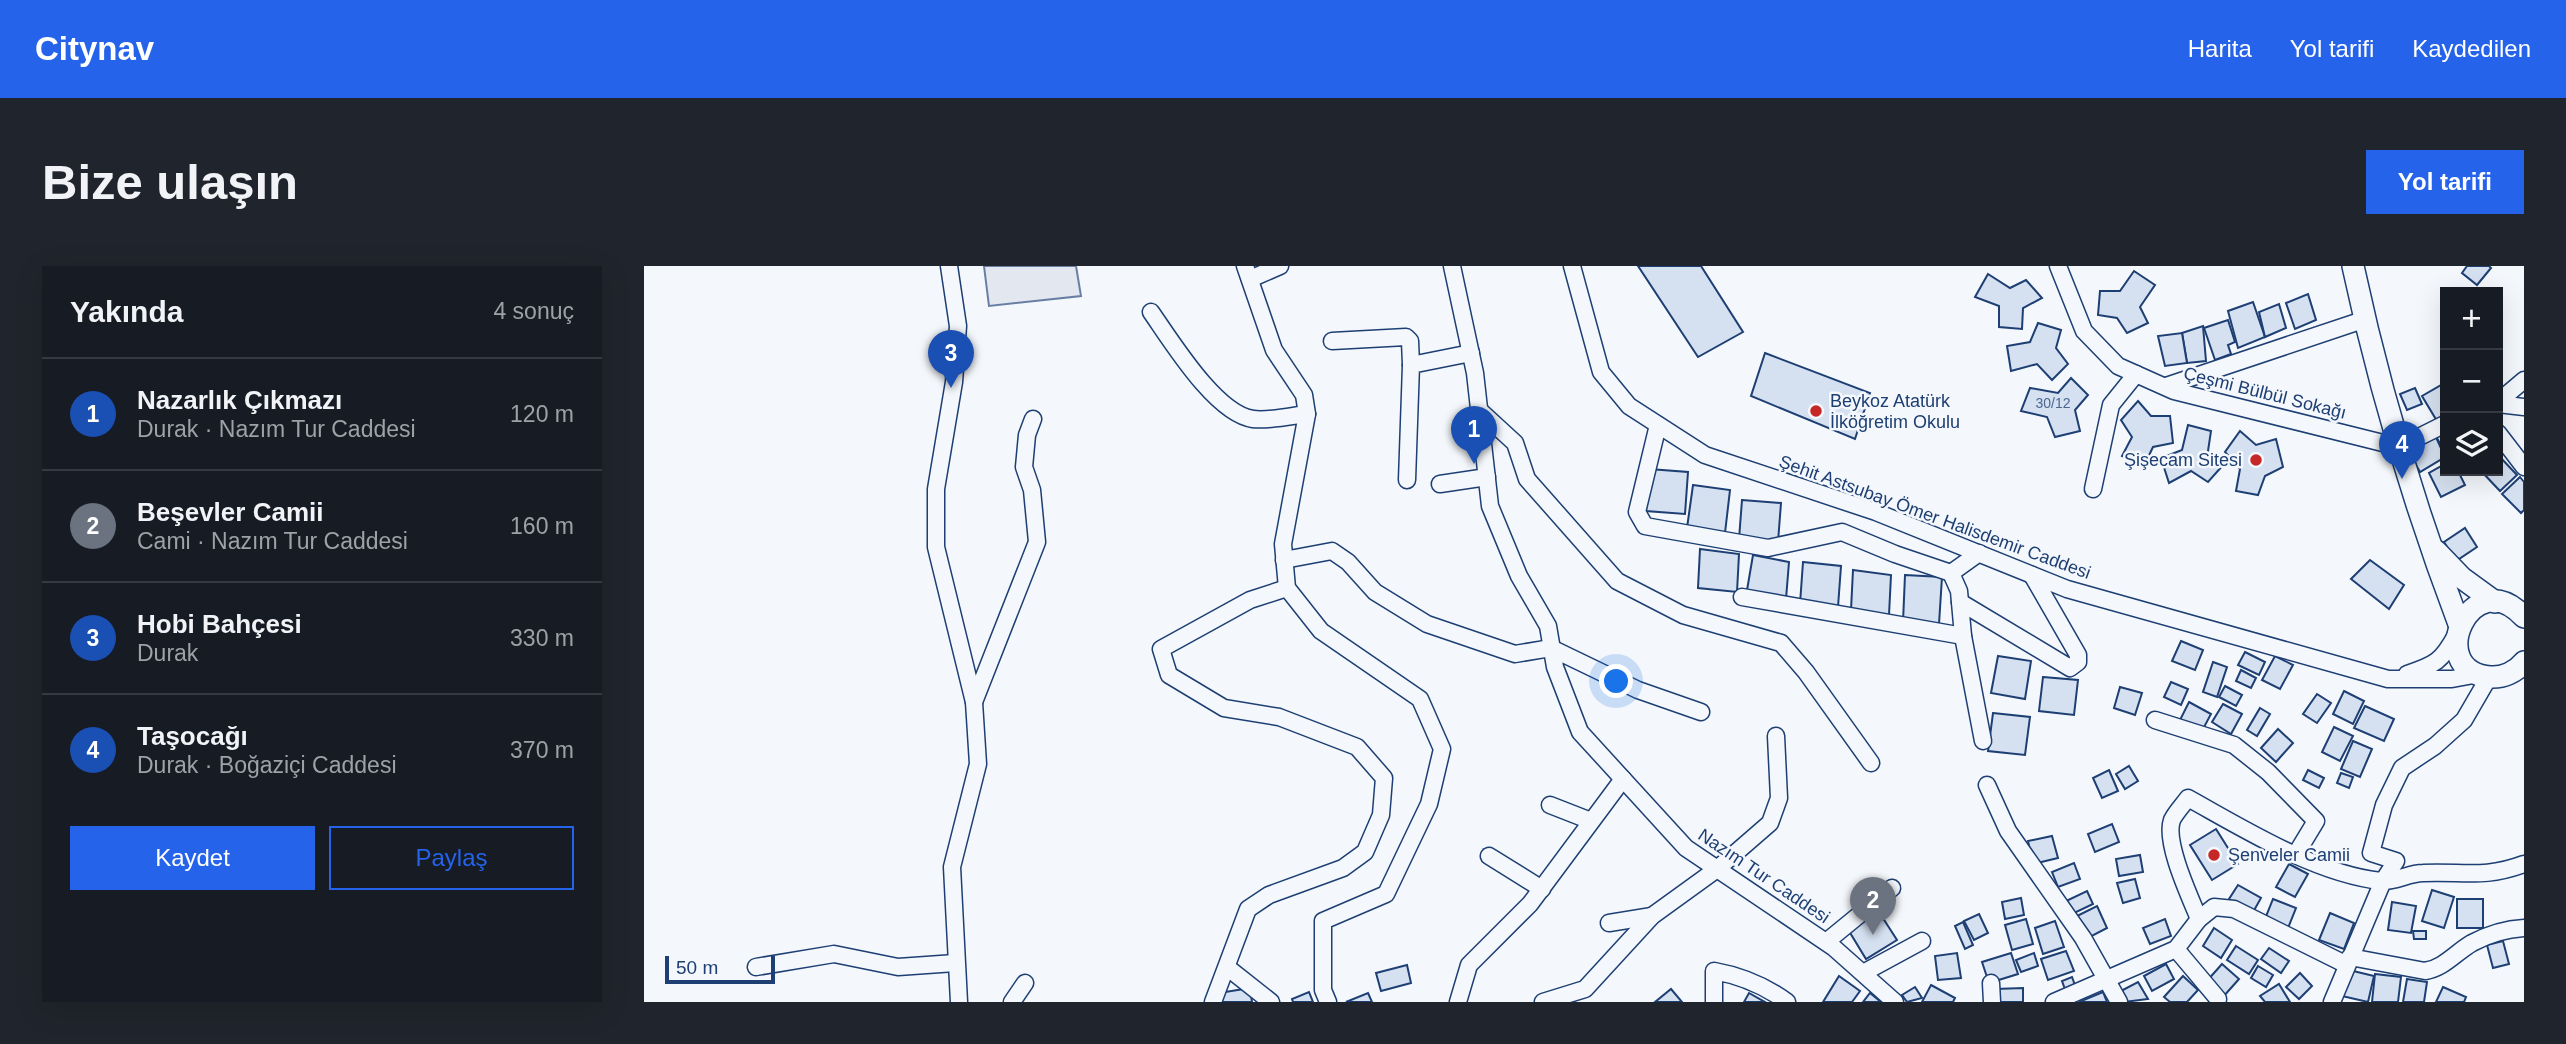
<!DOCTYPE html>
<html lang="tr">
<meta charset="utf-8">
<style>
body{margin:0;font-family:Helvetica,sans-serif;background:#20242c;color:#f1f3f6}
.controls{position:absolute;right:21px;top:21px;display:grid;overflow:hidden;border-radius:0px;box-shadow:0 7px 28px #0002}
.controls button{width:63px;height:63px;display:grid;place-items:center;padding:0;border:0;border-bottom:2px solid #363941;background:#171b24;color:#f1f3f6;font:35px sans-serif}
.scale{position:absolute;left:21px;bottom:18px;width:110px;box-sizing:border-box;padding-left:7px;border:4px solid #1d3f73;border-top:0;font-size:19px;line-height:24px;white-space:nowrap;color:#1d3f73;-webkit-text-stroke:5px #f4f7fb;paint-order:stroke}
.you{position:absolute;left:973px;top:416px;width:24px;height:24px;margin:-18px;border:5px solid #fff;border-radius:50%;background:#1a73e8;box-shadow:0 0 0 10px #1a73e833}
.badge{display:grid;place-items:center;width:46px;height:46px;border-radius:50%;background:#2563eb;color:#fff;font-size:23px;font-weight:700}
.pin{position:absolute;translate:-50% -58px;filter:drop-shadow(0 2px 4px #0008)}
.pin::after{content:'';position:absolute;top:37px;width:24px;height:21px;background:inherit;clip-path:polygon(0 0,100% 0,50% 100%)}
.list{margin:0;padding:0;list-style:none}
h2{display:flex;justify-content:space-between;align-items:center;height:91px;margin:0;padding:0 28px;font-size:30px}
h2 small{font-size:23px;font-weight:400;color:#9ea1a6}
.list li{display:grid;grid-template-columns:46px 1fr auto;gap:21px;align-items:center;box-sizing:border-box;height:112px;padding:0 28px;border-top:2px solid #363941}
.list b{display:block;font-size:26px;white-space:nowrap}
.list p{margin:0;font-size:23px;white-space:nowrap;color:#9ea1a6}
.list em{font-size:23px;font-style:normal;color:#9ea1a6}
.actions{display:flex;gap:14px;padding:21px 28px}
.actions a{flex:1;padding:16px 0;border:2px solid #2563eb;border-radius:0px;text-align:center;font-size:24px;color:#2563eb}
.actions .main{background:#2563eb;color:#fff}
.icon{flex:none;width:38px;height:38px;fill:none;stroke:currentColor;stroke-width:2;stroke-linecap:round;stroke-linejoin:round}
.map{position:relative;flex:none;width:1880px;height:736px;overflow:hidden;border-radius:0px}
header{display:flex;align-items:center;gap:42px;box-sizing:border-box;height:98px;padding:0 35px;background:#2563eb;color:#fff}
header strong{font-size:33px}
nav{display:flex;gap:38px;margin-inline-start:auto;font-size:24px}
.intro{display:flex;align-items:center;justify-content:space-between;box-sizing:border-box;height:168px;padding:0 42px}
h1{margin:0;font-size:49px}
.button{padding:18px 32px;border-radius:0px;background:#2563eb;color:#fff;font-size:24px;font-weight:700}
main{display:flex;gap:42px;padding:0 42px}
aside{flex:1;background:#171b24;border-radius:0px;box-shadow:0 7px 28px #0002}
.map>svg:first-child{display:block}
.parking{fill:#e3e8f0;stroke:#687fa3;stroke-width:2}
.building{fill:#d5e0f0;stroke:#1d3f73;stroke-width:2}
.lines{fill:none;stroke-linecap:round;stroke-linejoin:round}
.minor-casing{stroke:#1d3f73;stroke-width:19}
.major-casing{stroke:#1d3f73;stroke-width:24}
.minor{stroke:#f4f7fb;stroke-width:16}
.major{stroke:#f4f7fb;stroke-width:21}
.poi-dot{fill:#c62828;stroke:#f4f7fb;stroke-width:2.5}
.labels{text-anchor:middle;stroke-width:5;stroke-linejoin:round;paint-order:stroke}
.number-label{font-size:14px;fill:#4b6792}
.street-label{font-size:18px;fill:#1d3f73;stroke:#f4f7fb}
.poi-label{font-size:18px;fill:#1d3f73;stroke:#f4f7fb;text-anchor:start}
</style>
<header>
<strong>Citynav</strong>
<nav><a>Harita</a><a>Yol tarifi</a><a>Kaydedilen</a></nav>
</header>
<div class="intro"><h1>Bize ulaşın</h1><a class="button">Yol tarifi</a></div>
<main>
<aside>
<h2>Yakında<small>4 sonuç</small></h2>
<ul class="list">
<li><span class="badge" style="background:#1a4fb4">1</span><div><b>Nazarlık Çıkmazı</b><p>Durak · Nazım Tur Caddesi</p></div><em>120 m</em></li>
<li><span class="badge" style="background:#6b7280">2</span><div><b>Beşevler Camii</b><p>Cami · Nazım Tur Caddesi</p></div><em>160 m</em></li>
<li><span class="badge" style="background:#1a4fb4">3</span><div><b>Hobi Bahçesi</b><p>Durak</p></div><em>330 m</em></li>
<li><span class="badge" style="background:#1a4fb4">4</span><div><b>Taşocağı</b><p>Durak · Boğaziçi Caddesi</p></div><em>370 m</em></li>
</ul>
<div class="actions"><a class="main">Kaydet</a><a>Paylaş</a></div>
</aside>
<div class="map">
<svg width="1880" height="736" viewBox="0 0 1880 736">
<rect width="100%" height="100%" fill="#f4f7fb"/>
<path class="parking" d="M340 0H432L437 30 345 40Z"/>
<g class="building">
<path d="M994 0H1057L1099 66 1054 91Z"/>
<path d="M1823 0H1845L1847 2 1833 19 1818 7Z"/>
<path d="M1490 5 1511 19 1496 41 1504 57 1483 67 1473 52 1454 49 1456 25H1476Z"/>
<path d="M1344 8 1366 22 1382 14 1398 32 1379 42 1378 63 1355 61V40L1331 31Z"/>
<path d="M1664 28 1672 54 1651 63 1642 37Z"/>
<path d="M1609 36 1621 71 1594 82 1584 45Z"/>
<path d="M1635 38 1642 62 1621 71 1615 46Z"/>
<path d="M1584 54 1591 76 1584 79 1587 88 1571 94 1560 62Z"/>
<path d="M1394 57 1417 64 1412 82 1424 98 1408 114 1393 98 1367 105 1363 80 1386 76Z"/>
<path d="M1559 60 1562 95 1543 97 1538 67Z"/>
<path d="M1538 67 1543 97 1521 100 1514 70Z"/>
<path d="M1121 87 1226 127 1211 173 1107 130Z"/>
<path d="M1427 112 1444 129 1431 144 1436 165 1411 171 1403 151 1377 145 1386 122 1414 127Z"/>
<path d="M1799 118 1801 150 1793 155 1778 130Z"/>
<path d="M1771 122 1778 138 1763 144 1756 128Z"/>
<path d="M1494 135 1507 150H1526L1529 177 1509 181 1500 200 1478 190 1488 171 1477 154Z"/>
<path d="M1544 159 1567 165 1564 185 1580 198 1564 216 1547 205 1525 217 1517 192 1538 184Z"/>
<path d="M1801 163V186L1791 169Z"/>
<path d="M1596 165 1612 179 1632 173 1639 201 1621 210 1614 229 1592 225 1596 203 1581 186Z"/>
<path d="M1791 169 1801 191 1776 206 1764 185Z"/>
<path d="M1855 190 1873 209 1856 225 1838 206 1854 205Z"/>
<path d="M1801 198V205H1814L1821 219 1797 231 1785 207Z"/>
<path d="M1005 203 1044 206 1041 248 1002 245Z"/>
<path d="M1876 211 1880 216V244L1877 247 1858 228Z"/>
<path d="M1049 219 1086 224 1081 267 1043 262Z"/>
<path d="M1098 234 1137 237 1134 276 1095 273Z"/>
<path d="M1821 262 1833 281 1812 295 1800 276Z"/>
<path d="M1056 283 1095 288 1093 326 1054 322Z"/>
<path d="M1109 289 1145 296 1142 333 1102 330Z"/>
<path d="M1726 294 1760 319 1745 343 1707 313Z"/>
<path d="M1159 296 1197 300 1194 341 1156 338Z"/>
<path d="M1209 304 1247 309 1245 349 1207 344Z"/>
<path d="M1261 309 1298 311 1295 358 1259 356Z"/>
<path d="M1537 375 1559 384 1551 404 1528 395Z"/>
<path d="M1601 386 1621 396 1615 409 1594 399Z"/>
<path d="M1354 390 1387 395 1381 433 1347 427Z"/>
<path d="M1631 390 1649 399 1636 423 1618 414Z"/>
<path d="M1569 396 1583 401 1573 431 1559 426Z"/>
<path d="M1597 404 1612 412 1607 422 1592 415Z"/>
<path d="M1399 411 1434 414 1430 449 1395 445Z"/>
<path d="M1527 416 1544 423 1537 439 1520 431Z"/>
<path d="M1581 420 1598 429 1592 440 1575 431Z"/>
<path d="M1476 421 1498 427 1491 449 1470 442Z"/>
<path d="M1700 425 1720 435 1709 458 1689 448Z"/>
<path d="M1673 428 1687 437 1673 457 1659 448Z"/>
<path d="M1545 436 1567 448 1558 465 1536 454Z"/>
<path d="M1579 438 1598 448 1587 468 1568 456Z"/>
<path d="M1721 440 1750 453 1740 475 1710 462Z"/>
<path d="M1616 442 1626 448 1613 470 1603 464Z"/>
<path d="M1349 447 1386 451 1381 489 1344 485Z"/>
<path d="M1690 461 1709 470 1696 495 1678 486Z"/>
<path d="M1634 463 1649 477 1632 496 1617 482Z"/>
<path d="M1709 475 1728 483 1716 511 1697 503Z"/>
<path d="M1485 500 1494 515 1481 523 1472 508Z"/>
<path d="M1465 504 1474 525 1458 532 1449 512Z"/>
<path d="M1664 504 1680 512 1675 522 1659 514Z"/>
<path d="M1697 507 1709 511 1705 522 1693 517Z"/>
<path d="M1468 558 1475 576 1451 586 1444 568Z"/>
<path d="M1572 563 1594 598 1568 614 1546 579Z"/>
<path d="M1408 570 1414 592 1389 598 1384 575Z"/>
<path d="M1496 589 1499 606 1475 610 1472 593Z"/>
<path d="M1430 597 1436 613 1414 621 1408 606Z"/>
<path d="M1645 598 1664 608 1651 631 1632 621Z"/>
<path d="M1491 613 1496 632 1479 637 1473 617Z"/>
<path d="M1594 619 1617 632 1608 648 1585 633Z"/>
<path d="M1788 624 1810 631 1800 662 1778 655Z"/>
<path d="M1443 625 1449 638 1426 649 1420 636Z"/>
<path d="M1377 632 1380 649 1361 653 1358 636Z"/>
<path d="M1629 633 1652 642 1644 662 1621 653Z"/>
<rect x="1813" y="633" width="26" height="29"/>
<path d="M1748 636 1772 640 1767 667 1744 664Z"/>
<path d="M1453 640 1463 662 1442 673 1431 651Z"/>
<path d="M1235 646 1253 674 1222 693 1205 665Z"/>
<path d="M1686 647 1710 657 1700 683 1675 674Z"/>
<path d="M1335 648 1344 667 1330 674 1320 655Z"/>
<path d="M1382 653 1389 678 1368 684 1361 659Z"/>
<path d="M1521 653 1527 670 1506 678 1499 662Z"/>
<path d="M1411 655 1420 681 1399 688 1391 662Z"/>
<path d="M1319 656 1329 679 1321 683 1311 660Z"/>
<path d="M1570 662 1588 674 1577 692 1559 680Z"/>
<path d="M1769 665H1782V673H1770Z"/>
<path d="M1859 675 1865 698 1849 702 1843 679Z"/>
<path d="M1592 680 1614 694 1605 708 1583 694Z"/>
<path d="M1625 682 1645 695 1637 707 1617 693Z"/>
<path d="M1422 685 1430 705 1404 714 1397 693Z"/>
<path d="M1313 687 1317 712 1294 714 1291 690Z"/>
<path d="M1367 687 1374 708 1345 717 1338 696Z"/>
<path d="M1390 687 1394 700 1377 706 1372 694Z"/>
<path d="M1522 698 1530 713 1508 725 1500 710Z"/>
<path d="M1578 698 1595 713 1579 731 1562 716Z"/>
<path d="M763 699 767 717 737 725 732 707Z"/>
<path d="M1614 700 1629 709 1622 721 1607 712Z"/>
<path d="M1705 704 1730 710 1724 736 1698 730Z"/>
<path d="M1656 707 1668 720 1655 733 1642 721Z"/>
<path d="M1731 708 1757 711 1754 736H1728Z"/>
<path d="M1195 710 1216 725 1208 736H1179Z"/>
<path d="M1539 710 1554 724 1543 736H1526L1520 731Z"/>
<path d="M1428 711 1432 722 1422 726 1418 715Z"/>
<path d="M1763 713 1783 716 1780 736H1759Z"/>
<path d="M1494 716 1504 733 1480 736 1475 726Z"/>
<path d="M1635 718 1646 736H1621L1616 730Z"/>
<path d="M1287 719 1311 732 1309 736H1278Z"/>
<path d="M1271 721 1278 732 1263 736 1258 729Z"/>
<path d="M1799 721 1822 731 1820 736H1792Z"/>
<path d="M606 722 608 736H576L575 727Z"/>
<path d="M1379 722V736H1351V723Z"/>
<path d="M1027 723 1038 736H1011Z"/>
<path d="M665 726 669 736H649L648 733Z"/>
<path d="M1459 726 1463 736H1435Z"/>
<path d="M724 727 728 736H702Z"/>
<path d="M1105 727 1121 736H1100Z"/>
<path d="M1226 727 1237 736H1219Z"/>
</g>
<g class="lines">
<g class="minor-casing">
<g id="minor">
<path d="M305 0 314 60 310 116 292 223V281L330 436 334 498 308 601 315 736"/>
<path d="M601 0 630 84 660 129 663 148 639 278 643 322 677 365 776 433 798 483 785 538 742 628 679 655V724L684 736"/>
<path d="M808 0 831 107 846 240 875 310 904 360 911 401 936 466 1042 582 1189 681 1251 736"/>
<path d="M928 0 957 106 985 140 1061 189 1232 246 1423 323 1744 413H1808L1835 408"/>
<path d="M1414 0 1440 65 1474 100 1530 125 1755 181 1801 158"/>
<path d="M606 13 636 0"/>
<path d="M507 46C528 76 572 148 609 153 626 155 647 150 663 148"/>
<path d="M688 75 762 71 766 75 767 99"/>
<path d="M1522 120 1722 53"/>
<path d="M1854 136 1880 114"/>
<path d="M1854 138 1880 141"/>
<path d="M835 144 871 177 883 213 973 315 1039 349 1137 377 1162 406 1227 497"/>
<path d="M1014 159 993 246 1001 260 1124 282 1198 266 1251 288 1307 307"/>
<path d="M1854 167 1880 201"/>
<path d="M763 214 767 99 827 87"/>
<path d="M796 218 843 211"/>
<path d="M1449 223 1467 139 1492 108"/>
<path d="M1335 287 1307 307 1315 325 1319 370 1339 475"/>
<path d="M640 294 688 285 704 296 731 326 783 358 871 388 907 382 994 424 1057 446"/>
<path d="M1098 331 1319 370"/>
<path d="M1316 336 1426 402 1434 396V389L1388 309"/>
<path d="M1763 408C1791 399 1798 395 1812 369"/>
<path d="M330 436 393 276 388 224 380 201 383 169 389 153"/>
<path d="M1511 454 1590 479 1624 506 1672 555 1652 588"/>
<path d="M1343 519 1364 565 1439 672 1475 736"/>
<path d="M906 539 947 555"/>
<path d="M845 590 898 623"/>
<path d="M1555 653C1546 631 1520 576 1528 554 1532 546 1539 539 1544 532 1600 563 1672 608 1737 615 1751 616 1765 607 1779 607 1819 605 1840 613 1880 598"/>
<path d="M965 657 1008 650"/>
<path d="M1182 676 1248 622"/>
<path d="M1532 683 1574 733"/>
<path d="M1706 691 1781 705C1800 702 1811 687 1828 677 1845 668 1861 663 1880 662"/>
<path d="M112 701 190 688 254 701 311 697"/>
<path d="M584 702 627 736"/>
<path d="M1219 707 1278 675"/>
<path d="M1347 717 1348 736"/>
<path d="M368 736 381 717"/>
<path d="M569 736 604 643 625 629 699 602 721 586 737 549 740 512 713 481 635 451 580 442 525 409 517 383 606 334 643 322"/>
<path d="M814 736 825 699 886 638 979 513"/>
<path d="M899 736 941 723 1008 650 1073 603 1126 557 1135 532 1132 470"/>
<path d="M1070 736V705C1098 710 1120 719 1143 736"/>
<path d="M1410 736 1532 683 1555 653 1570 641 1590 643 1703 699"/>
<path d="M1688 736 1739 615 1752 595 1727 587 1740 539 1758 502 1791 480 1820 454 1845 411"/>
</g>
</g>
<g class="major-casing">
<g id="major">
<path d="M1709 0C1735 122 1771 242 1815 358"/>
<path d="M1792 285 1818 312 1851 336"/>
<path d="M1880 351C1828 294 1778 405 1846 411 1859 412 1872 406 1880 396"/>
</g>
</g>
<use href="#minor" class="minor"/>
<use href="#major" class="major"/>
</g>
<g class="poi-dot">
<circle cx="1172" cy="145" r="7"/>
<circle cx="1612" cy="194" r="7"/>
<circle cx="1570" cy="589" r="7"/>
</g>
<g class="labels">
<g class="number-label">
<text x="1409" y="142">30/12</text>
</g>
<g class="street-label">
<text transform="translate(1621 127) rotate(14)" y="6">Çeşmi Bülbül Sokağı</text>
<text transform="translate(1291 251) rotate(20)" y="6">Şehit Astsubay Ömer Halisdemir Caddesi</text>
<text transform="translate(1120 610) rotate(34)" y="6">Nazım Tur Caddesi</text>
</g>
<g class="poi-label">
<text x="1186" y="141">Beykoz Atatürk<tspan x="1186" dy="21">İlköğretim Okulu</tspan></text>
<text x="1598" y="200" text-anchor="end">Şişecam Sitesi</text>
<text x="1584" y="595">Şenveler Camii</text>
</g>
</g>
</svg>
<div class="controls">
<button>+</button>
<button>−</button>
<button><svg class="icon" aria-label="layers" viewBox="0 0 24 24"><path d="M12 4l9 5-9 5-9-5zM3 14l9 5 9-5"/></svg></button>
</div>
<div class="scale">50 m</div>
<div class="you"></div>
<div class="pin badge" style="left:830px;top:198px;background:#1a4fb4">1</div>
<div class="pin badge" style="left:1229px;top:669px;background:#6b7280">2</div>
<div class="pin badge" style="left:307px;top:122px;background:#1a4fb4">3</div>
<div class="pin badge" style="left:1758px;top:213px;background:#1a4fb4">4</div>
</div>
</main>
